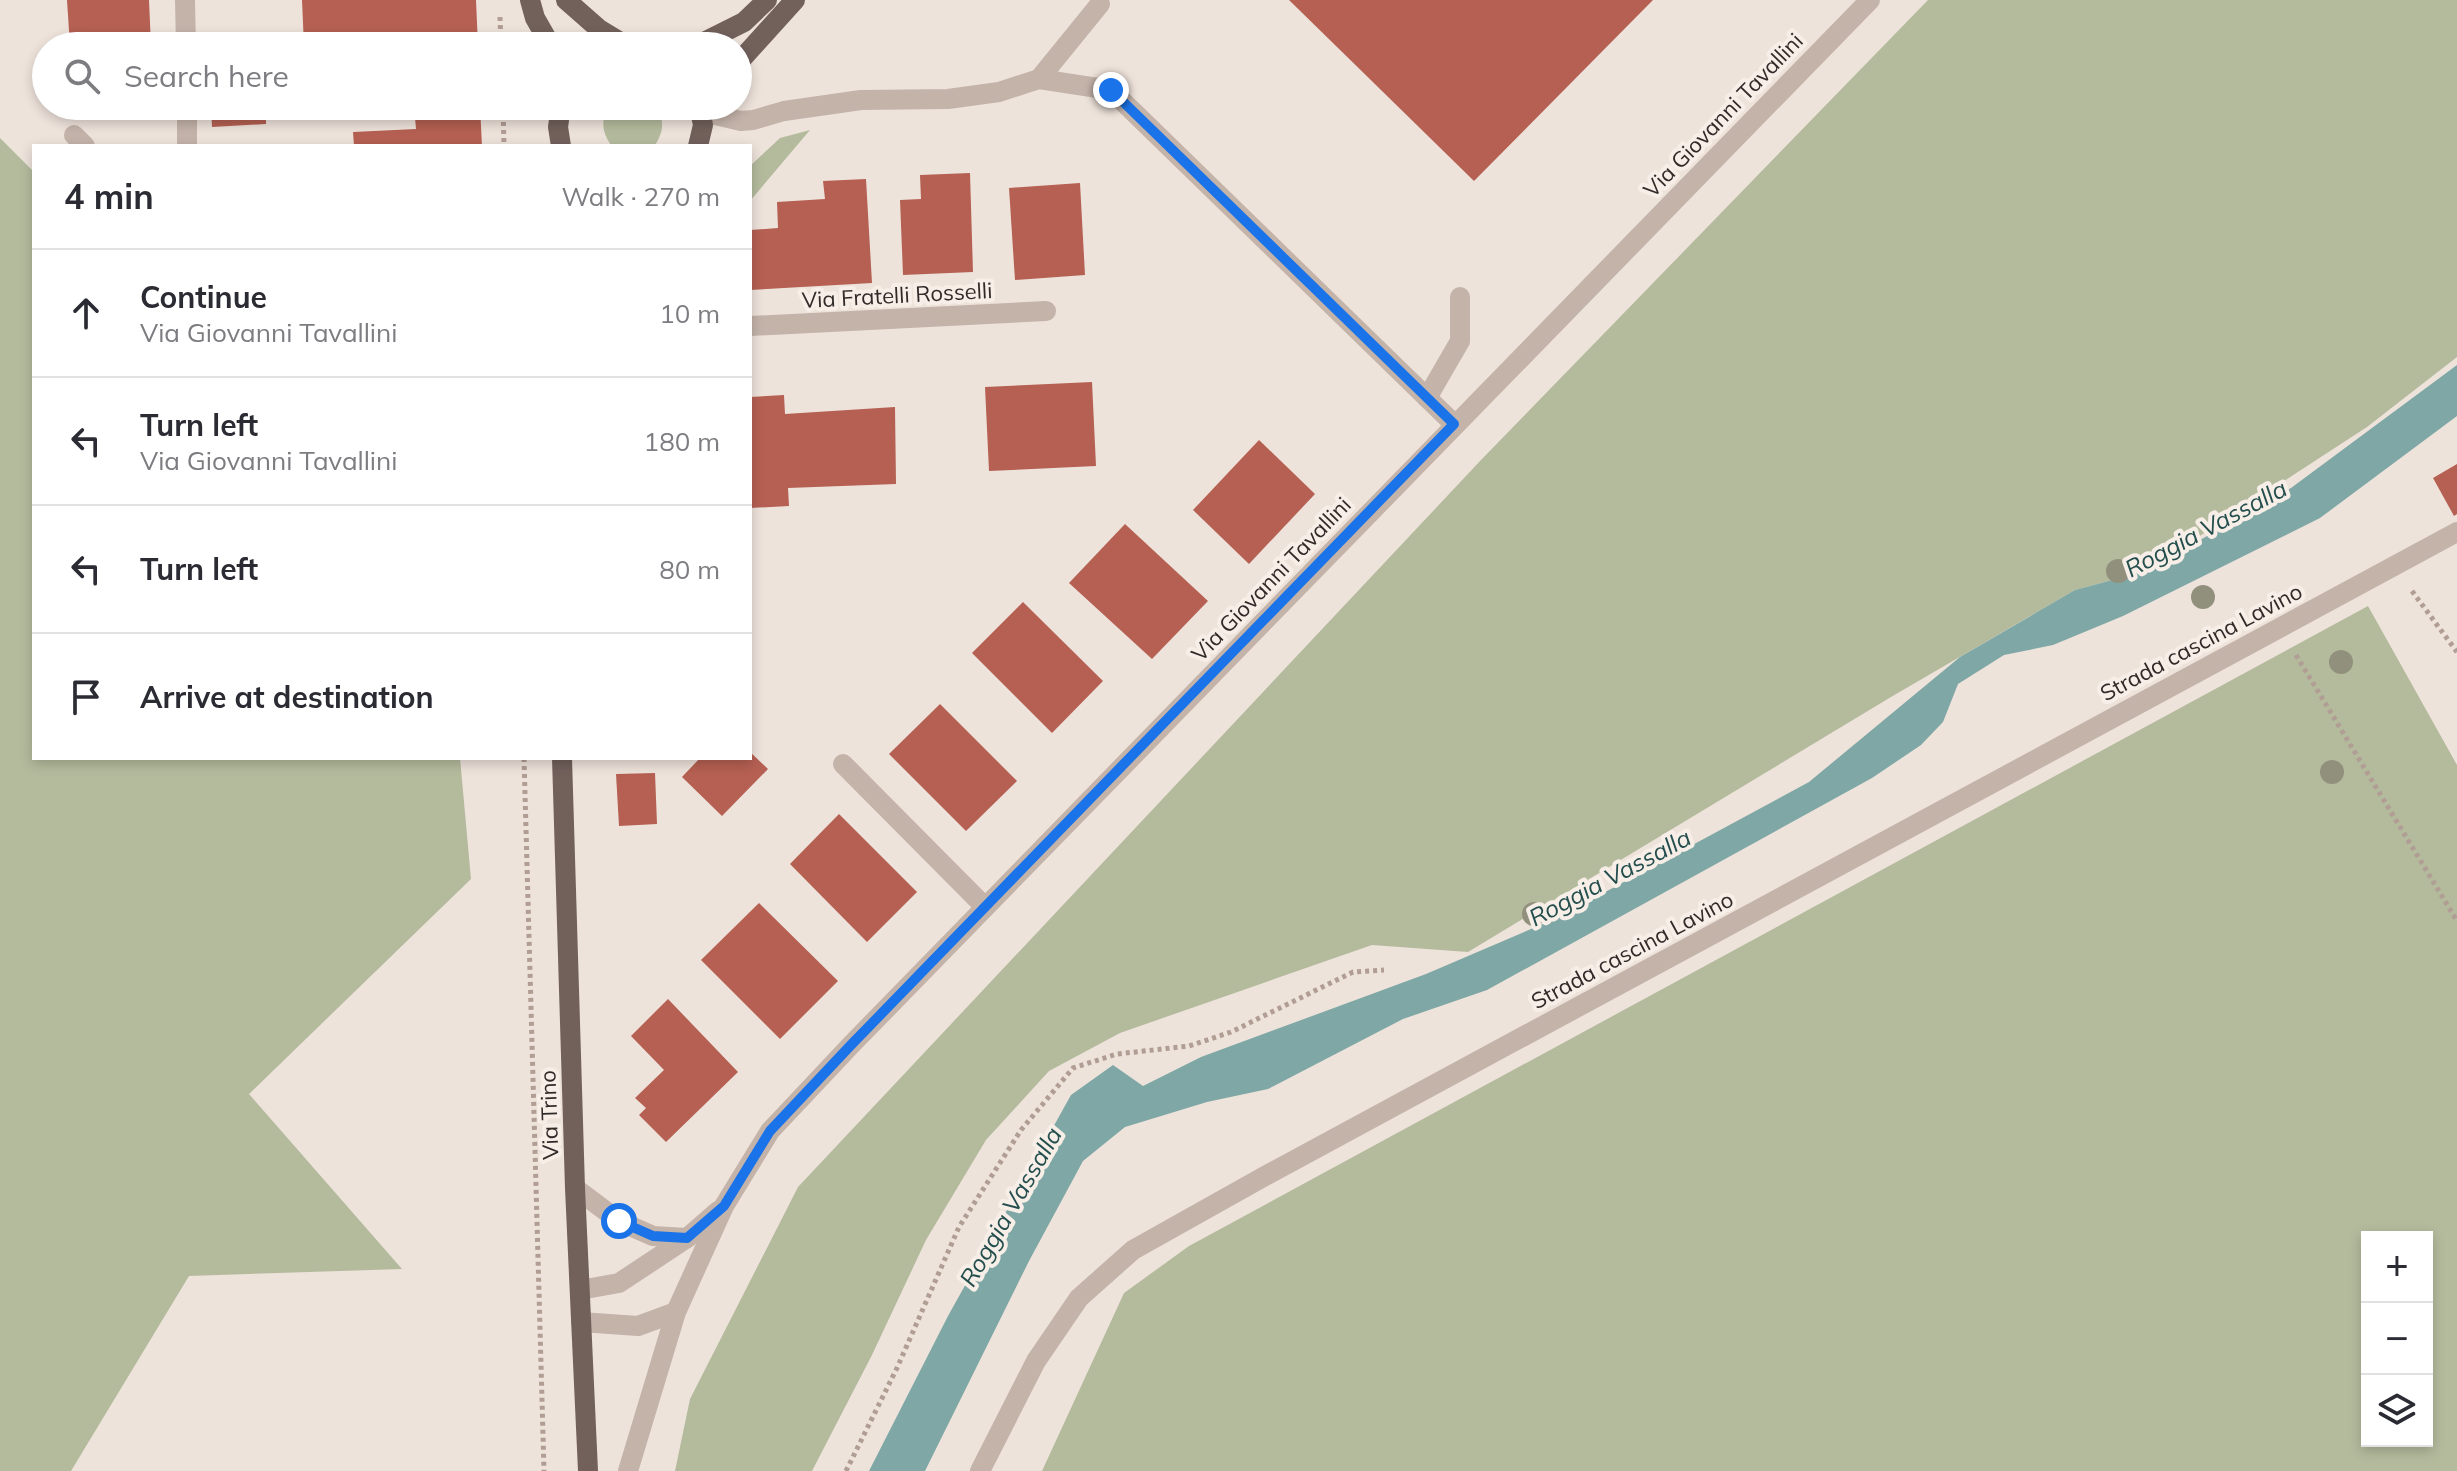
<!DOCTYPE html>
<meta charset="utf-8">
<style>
body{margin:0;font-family:Mulish,sans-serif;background:#f7f7f7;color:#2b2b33}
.controls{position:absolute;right:24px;bottom:24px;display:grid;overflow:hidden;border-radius:0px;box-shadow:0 4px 12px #0003}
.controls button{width:72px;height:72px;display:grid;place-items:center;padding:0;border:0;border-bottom:2px solid #e1e1e2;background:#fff;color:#2b2b33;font:40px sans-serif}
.stop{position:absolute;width:24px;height:24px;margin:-18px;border:6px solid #1a73e8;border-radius:50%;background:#fff}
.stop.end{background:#1a73e8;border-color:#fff;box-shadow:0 2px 8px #0008}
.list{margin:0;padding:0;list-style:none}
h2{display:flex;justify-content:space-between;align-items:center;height:104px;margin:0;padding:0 32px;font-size:34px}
h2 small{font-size:26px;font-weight:400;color:#7c7c81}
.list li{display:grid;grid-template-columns:52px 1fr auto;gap:24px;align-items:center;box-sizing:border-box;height:128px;padding:0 32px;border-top:2px solid #e1e1e2}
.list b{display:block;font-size:30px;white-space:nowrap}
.list p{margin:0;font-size:26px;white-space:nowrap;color:#7c7c81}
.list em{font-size:26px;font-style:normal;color:#7c7c81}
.icon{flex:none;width:44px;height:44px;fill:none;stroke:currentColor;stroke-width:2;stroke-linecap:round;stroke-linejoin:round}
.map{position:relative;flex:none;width:2457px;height:1471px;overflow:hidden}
.search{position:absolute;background:#fff;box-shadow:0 4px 12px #0003;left:32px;top:32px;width:720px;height:88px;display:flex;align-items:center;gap:20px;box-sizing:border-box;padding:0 28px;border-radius:44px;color:#7c7c81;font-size:30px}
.panel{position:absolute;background:#fff;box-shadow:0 4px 12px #0003;left:32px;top:144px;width:720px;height:616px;border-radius:0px}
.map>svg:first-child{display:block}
.green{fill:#b4bb9d;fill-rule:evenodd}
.water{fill:#7ea7a5}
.building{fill:#b56052}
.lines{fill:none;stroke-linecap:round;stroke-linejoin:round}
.path{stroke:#b09d93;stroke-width:5;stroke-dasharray:4 4;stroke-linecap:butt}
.minor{stroke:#c4b3a9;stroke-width:20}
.major{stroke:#72605b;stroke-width:20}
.tree{fill:#91907c}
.route{stroke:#1a73e8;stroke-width:10}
.labels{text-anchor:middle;stroke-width:8;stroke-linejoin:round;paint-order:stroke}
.street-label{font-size:22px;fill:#322a28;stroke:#f6eee7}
.water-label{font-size:24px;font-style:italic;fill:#234e4d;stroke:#f6eee7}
</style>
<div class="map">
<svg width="2457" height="1471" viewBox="0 0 2457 1471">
<rect width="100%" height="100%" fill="#eee3db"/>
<g class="green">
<path d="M1928 0H2457V357L2367 427 2146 571 2075 590 1891 697 1468 952 1372 945 1120 1033 1049 1071 986 1140 926 1240 872 1355 812 1471H675L690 1399 798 1187 1481 460Z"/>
<path d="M610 106H655C665 120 664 131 655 145H611C602 132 600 120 610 106Z"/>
<path d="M810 130 750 201V166L780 138Z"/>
<path d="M0 138 34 172V758H460L471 879 249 1094 402 1269 189 1276 71 1471H0Z"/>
<path d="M2368 606 2457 765V1471H1042L1124 1293 1189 1246ZM2367 1237H2427V1441H2367Z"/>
</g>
<path class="water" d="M2457 365V416L2320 518 2123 616 2053 645 2004 655 1958 684 1943 722 1921 745 1872 778 1487 990 1403 1019 1268 1089 1207 1102 1125 1127 1083 1161 1029 1261 925 1471H869L948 1316 1071 1095 1113 1065 1143 1086 1201 1057 1426 974 1559 917 1809 782 1960 657 2075 590 2146 571 2291 488Z"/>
<g class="building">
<path d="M67 0H149L151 46H70Z"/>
<path d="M302 0H476L478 46H304Z"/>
<path d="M1289 0H1653L1474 181Z"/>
<path d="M73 106H154V113L73 116Z"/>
<path d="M211 106H266V124L212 127Z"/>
<path d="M319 106H411V108L320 113Z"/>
<path d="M414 106H480L482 146H354L353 132 416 129Z"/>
<path d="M970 173 973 272 903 275 900 200 921 199 920 175Z"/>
<path d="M866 179 872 283 750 290V230L778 228 777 202 825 199 823 181Z"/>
<path d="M1080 183 1085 275 1015 280 1009 188Z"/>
<path d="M1092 382 1096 466 989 471 985 387Z"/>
<path d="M784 395 785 414 895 407 896 484 788 488 789 506 750 508V397Z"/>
<path d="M1259 440 1315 494 1249 564 1193 510Z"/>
<path d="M2457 464V514L2454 516 2433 478Z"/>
<path d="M1125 524 1208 601 1152 659 1069 583Z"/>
<path d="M1023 602 1103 681 1052 733 972 653Z"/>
<path d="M940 704 1017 781 966 831 889 754Z"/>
<path d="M750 752 768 769 722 816 682 777 700 758H750Z"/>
<path d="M655 773 657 824 619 826 616 774Z"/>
<path d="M839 814 917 892 867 942 790 864Z"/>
<path d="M759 903 838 981 780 1039 701 960Z"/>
<path d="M668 999 738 1072 666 1142 639 1115 646 1108 635 1098 664 1070 631 1036Z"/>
</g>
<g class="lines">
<g class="path">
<path d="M500 17 501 46"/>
<path d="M503 106 504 146"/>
<path d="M2412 591 2457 652"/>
<path d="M2296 655 2457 921"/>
<path d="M524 758 544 1471"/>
<path d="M846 1471 897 1368 959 1227 1021 1130 1073 1068 1117 1054 1189 1046 1231 1032 1353 972 1384 970"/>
</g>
<g class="minor">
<path d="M185 0 186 46"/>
<path d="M1039 79 1100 4"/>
<path d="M187 106V146"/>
<path d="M702 112 741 121 753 120 784 111 861 100 948 99 999 92 1039 79 1111 90 1454 424"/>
<path d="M74 135 85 146"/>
<path d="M750 326 1046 311"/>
<path d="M1427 398 1460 341V297"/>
<path d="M843 764 985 907"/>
<path d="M575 1188 619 1221 653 1236 687 1238"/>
<path d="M580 1290 619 1283 687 1238 718 1211"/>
<path d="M581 1322 638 1326 676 1312"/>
<path d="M628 1471 676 1312 724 1206 770 1131 850 1046 1870 0"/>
<path d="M980 1471 1036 1361 1079 1298 1133 1250 1265 1176 2457 532"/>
</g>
<g class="major">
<path d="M530 0 535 18 551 46"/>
<path d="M566 0 599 29 627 46"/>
<path d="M696 46 744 22 767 0"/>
<path d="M738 63 795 0"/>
<path d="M561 106 558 127 561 146"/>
<path d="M698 146 703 125 699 106"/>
<path d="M562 758 575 1188 588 1471"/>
</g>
</g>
<g class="tree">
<circle cx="2118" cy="571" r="12"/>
<circle cx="2203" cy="597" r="12"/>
<circle cx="2341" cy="662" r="12"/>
<circle cx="2332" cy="772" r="12"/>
<circle cx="1534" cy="914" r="12"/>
</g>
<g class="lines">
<path class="route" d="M619 1221 653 1236 687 1238 724 1206 770 1131 850 1046 1454 424 1111 90"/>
</g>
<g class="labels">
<g class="street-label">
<text transform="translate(1723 115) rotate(-46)" y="8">Via Giovanni Tavallini</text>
<text transform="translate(897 295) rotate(-3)" y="8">Via Fratelli Rosselli</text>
<text transform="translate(1271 579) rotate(-46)" y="8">Via Giovanni Tavallini</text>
<text transform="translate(2201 642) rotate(-28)" y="8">Strada cascina Lavino</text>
<text transform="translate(1632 950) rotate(-28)" y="8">Strada cascina Lavino</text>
<text transform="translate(549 1115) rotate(-92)" y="8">Via Trino</text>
</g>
<g class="water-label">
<text transform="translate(2206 529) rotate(-28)" y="8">Roggia Vassalla</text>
<text transform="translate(1610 878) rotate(-28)" y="8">Roggia Vassalla</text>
<text transform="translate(1011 1207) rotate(-60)" y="8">Roggia Vassalla</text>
</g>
</g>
</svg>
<div class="controls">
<button>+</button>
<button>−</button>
<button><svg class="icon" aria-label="layers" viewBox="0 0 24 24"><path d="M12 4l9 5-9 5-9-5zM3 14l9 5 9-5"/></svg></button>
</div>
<div class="stop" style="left:619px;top:1221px"></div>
<div class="stop end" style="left:1111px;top:90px"></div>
<div class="search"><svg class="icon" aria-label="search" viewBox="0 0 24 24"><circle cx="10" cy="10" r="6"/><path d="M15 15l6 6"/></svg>Search here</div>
<section class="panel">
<h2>4 min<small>Walk · 270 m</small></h2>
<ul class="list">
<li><svg class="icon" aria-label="ahead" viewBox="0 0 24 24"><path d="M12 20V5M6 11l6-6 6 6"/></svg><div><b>Continue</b><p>Via Giovanni Tavallini</p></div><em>10 m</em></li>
<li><svg class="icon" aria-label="left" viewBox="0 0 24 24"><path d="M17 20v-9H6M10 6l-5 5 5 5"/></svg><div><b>Turn left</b><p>Via Giovanni Tavallini</p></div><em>180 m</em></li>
<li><svg class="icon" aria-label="left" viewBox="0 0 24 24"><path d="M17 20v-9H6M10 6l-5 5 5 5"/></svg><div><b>Turn left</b></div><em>80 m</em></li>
<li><svg class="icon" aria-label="arrive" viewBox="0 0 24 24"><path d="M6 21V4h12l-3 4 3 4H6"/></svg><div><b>Arrive at destination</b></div></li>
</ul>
</section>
</div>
